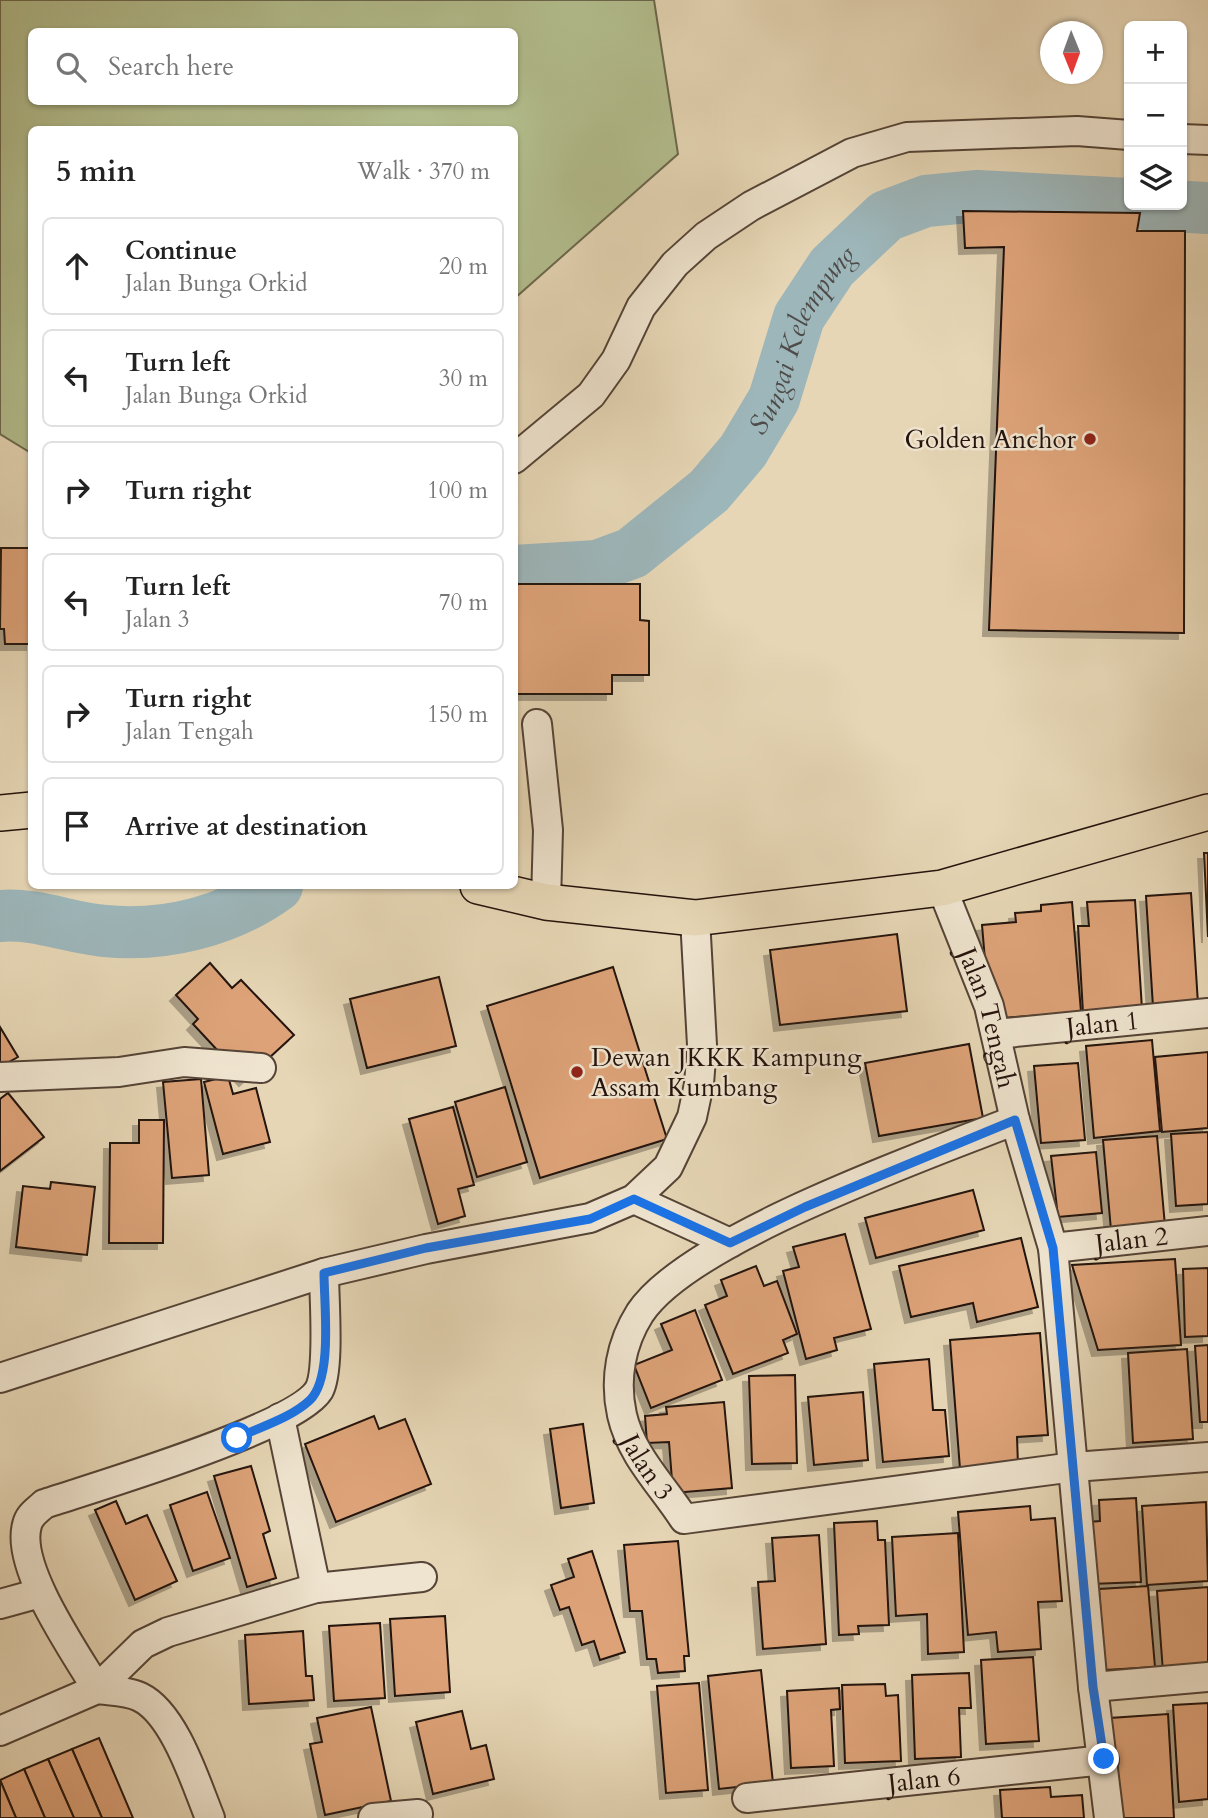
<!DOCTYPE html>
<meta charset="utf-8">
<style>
body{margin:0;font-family:Cardo,serif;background:#f2f2f2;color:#222}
.controls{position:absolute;right:21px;top:21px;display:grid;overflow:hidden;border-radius:10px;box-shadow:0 2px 5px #0004}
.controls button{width:63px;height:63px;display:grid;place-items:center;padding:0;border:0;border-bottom:2px solid #e0e0e0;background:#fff;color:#222;font:35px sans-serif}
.compass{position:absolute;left:1040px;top:21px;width:63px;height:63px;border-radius:50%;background:#fff;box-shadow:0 2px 5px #0004;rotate:179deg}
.stop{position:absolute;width:21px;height:21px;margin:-16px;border:5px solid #1a73e8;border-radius:50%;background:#fff}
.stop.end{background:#1a73e8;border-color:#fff;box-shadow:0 2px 7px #0008}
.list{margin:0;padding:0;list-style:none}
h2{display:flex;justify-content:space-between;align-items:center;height:91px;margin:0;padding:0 28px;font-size:30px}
h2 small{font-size:23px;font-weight:400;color:#767676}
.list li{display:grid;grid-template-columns:46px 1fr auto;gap:21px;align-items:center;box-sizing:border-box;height:98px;margin:0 14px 14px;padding:0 14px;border:2px solid #e0e0e0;border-radius:10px}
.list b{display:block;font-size:26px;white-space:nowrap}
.list p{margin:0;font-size:23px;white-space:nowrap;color:#767676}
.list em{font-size:23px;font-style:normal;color:#767676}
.icon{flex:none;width:38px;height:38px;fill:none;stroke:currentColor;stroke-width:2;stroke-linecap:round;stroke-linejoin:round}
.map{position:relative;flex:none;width:1208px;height:1818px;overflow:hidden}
.search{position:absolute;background:#fff;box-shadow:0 2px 5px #0004;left:28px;top:28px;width:490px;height:77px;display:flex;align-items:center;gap:18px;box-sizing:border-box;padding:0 24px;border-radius:10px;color:#767676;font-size:26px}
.panel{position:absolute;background:#fff;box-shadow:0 2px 5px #0004;left:28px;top:126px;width:490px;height:763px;border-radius:10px}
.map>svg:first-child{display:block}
.green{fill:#b3be8e;stroke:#6c684d;stroke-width:2;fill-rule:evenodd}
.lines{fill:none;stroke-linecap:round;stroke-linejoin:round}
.river{stroke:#9db6ba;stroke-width:52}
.building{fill:#dda278;stroke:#24120c;stroke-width:2;filter:url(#shadow)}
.minor-casing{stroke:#544336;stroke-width:32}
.major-casing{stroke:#24120c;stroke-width:38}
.minor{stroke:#efe4cf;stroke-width:28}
.major{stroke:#e6d6b5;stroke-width:35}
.route{stroke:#1a73e8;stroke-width:9}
.poi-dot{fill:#8f2418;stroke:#efe4cf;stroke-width:2.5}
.labels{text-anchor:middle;stroke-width:5;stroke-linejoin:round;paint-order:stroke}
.poi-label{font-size:26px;fill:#24120c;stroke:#efe4cf;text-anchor:end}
.street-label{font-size:26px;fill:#24120c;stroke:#efe4cf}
.water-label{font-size:28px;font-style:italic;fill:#4e4b49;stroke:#efe4cf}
</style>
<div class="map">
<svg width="1208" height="1818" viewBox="0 0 1208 1818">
<defs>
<filter id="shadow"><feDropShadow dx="-6" dy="6" stdDeviation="0" flood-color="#0004"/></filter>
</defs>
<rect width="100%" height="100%" fill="#e6d6b5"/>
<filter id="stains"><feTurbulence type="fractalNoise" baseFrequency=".00286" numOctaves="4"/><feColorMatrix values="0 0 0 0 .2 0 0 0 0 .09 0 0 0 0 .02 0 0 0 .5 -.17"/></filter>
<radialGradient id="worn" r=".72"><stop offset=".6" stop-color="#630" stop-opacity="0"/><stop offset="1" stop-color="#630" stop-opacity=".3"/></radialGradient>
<path class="green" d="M0 0H654L678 154 515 298 514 130H32L31 453 0 434ZM32 32H514V102H32Z"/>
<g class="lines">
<g class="river">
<path d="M1149 205 1208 208"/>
<path id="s1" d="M514 571 597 566 632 553 709 491 743 451 774 399 799 317 832 267 886 216 926 201 978 196 1129 204"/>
<path d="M0 916C37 913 69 928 105 931 165 937 229 921 277 886"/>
</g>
</g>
<g class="building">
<path d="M963 211 1140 213 1137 231H1185L1184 633 989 630 1004 247 965 248Z"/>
<path d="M1 548H32V644H5L4 629H0Z"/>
<path d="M514 584H640V620L649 621V675H612V694H514Z"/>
<path d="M1204 853H1208V937Z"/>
<path d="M1191 893 1198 1004 1153 1007 1146 896Z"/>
<path d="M1135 900 1142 1009 1083 1013 1078 926H1089L1087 902Z"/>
<path d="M1072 902 1081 1012 1003 1018 986 972 982 925 1016 922 1015 913 1041 911V905Z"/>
<path d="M897 934 907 1011 780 1025 770 950Z"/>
<path d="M210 963 232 988 241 980 294 1035 245 1080 193 1024 198 1019 176 995Z"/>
<path d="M613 967 667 1139 540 1178 487 1006Z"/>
<path d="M439 977 456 1046 367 1068 350 999Z"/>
<path d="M0 1027 18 1057 0 1067Z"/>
<path d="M1152 1040 1160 1131 1094 1138 1086 1046Z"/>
<path d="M969 1044 983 1118 879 1136 865 1063Z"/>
<path d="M1208 1052V1128L1162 1132 1155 1057Z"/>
<path d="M1078 1063 1085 1140 1041 1143 1034 1066Z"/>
<path d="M228 1076 233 1094 256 1088 270 1142 223 1154 204 1082Z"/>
<path d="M201 1079 209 1175 172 1178 163 1082Z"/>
<path d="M505 1087 527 1162 477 1177 455 1102Z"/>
<path d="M8 1093 44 1137 0 1171V1099Z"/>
<path d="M453 1107 474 1185 458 1189 465 1216 438 1224 409 1119Z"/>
<path d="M139 1120H164L163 1243H109L110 1143H139Z"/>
<path d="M1208 1132V1204L1176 1206 1171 1134Z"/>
<path d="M1157 1136 1165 1226 1111 1230 1103 1140Z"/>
<path d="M1096 1152 1102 1213 1058 1217 1051 1156Z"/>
<path d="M51 1182 95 1187 87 1255 16 1247 23 1186 50 1189Z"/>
<path d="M973 1190 984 1230 876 1258 865 1218Z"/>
<path d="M845 1234 871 1329 834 1338 837 1350 806 1359 783 1271 799 1267 793 1247Z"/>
<path d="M1021 1238 1038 1307 977 1322 973 1303 911 1317 899 1266Z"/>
<path d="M1175 1259 1181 1345 1098 1350 1072 1265Z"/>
<path d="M756 1266 764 1286 777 1281 797 1334 783 1340 788 1353 733 1374 705 1305 727 1296 721 1280Z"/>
<path d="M1208 1268V1336L1185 1337 1183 1269Z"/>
<path d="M695 1310 722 1380 651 1408 634 1365 672 1350 661 1324Z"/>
<path d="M1040 1333 1048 1435 1017 1437 1018 1465 960 1469 950 1340Z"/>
<path d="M1208 1345V1422H1200L1195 1346Z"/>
<path d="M1187 1349 1193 1439 1133 1443 1128 1353Z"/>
<path d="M929 1359 933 1410H945L949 1456 883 1462 874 1364Z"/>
<path d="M795 1375 797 1463 752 1464 749 1376Z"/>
<path d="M863 1392 868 1460 814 1465 808 1397Z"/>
<path d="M724 1402 732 1488 673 1493 669 1442 647 1443 645 1416 667 1414 666 1407Z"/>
<path d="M374 1416 379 1429 405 1419 431 1484 336 1522 305 1444Z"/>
<path d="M583 1424 594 1503 561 1508 550 1429Z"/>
<path d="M251 1466 270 1531 263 1534 276 1578 247 1587 214 1476Z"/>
<path d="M207 1492 230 1558 193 1571 170 1505Z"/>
<path d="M1136 1498 1141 1582 1091 1584 1088 1522 1100 1521 1099 1500Z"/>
<path d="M116 1501 126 1524 147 1515 177 1581 135 1600 95 1510Z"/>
<path d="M1206 1502 1208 1581 1147 1585 1142 1506Z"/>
<path d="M1030 1506 1031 1520 1055 1518 1062 1601 1038 1602 1041 1649 998 1652 996 1632 968 1635 958 1512Z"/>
<path d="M877 1521 878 1540H885L889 1625 858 1626 859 1634 839 1635 834 1523Z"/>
<path d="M958 1533 964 1652 928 1654 927 1614 896 1616 892 1537Z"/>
<path d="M819 1535 826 1644 763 1649 758 1582 775 1581 772 1538Z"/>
<path d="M678 1541 689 1656H684L685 1671 658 1673 656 1659H647L642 1611H630L624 1545Z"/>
<path d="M592 1551 625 1652 600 1660 594 1641 582 1645 569 1607 560 1610 551 1585 574 1577 568 1559Z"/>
<path d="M1148 1586 1155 1667 1105 1670 1099 1589Z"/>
<path d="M1208 1587V1668L1163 1672 1157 1591Z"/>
<path d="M445 1616 450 1692 395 1696 390 1619Z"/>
<path d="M380 1623 385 1698 334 1701 329 1626Z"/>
<path d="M303 1631 306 1676H312L314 1700 249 1704 245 1635Z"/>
<path d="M1033 1657 1039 1741 986 1744 981 1660Z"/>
<path d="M761 1670 773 1783 719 1789 708 1676Z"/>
<path d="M969 1673 971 1708H959L961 1757 915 1759 912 1675Z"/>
<path d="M699 1683 708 1790 666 1793 657 1686Z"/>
<path d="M885 1684 886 1696 898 1695 901 1761 845 1763 842 1685Z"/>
<path d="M839 1688 840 1709 831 1710 834 1766 791 1768 787 1691Z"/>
<path d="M1208 1703V1799L1179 1802 1173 1705Z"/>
<path d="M371 1707 391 1801 325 1815 310 1744 322 1742 317 1718Z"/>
<path d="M462 1711 471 1749 486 1745 494 1779 433 1794 416 1722Z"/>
<path d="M1168 1714 1174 1818H1115L1110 1718Z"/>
<path d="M99 1738 133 1818H102L72 1749Z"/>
<path d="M72 1749 102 1818H74L48 1759Z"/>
<path d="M48 1759 74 1818H45L24 1769Z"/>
<path d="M24 1769 45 1818H16L0 1780Z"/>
<path d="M0 1780 16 1818H0Z"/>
<path d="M1050 1787 1051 1797 1082 1795 1084 1818H1002L1000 1790Z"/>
</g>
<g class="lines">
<g class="minor-casing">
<g id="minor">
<path d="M1182 139 1208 140"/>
<path d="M514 459 591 395 616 360 641 307 675 264 706 236 751 206 852 153 907 137 1077 131 1129 135"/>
<path d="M537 724 548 830 546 902"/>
<path id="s2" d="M942 888 989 1006 1015 1120 1053 1248 1093 1687 1109 1818"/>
<path id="s3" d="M996 1034 1208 1013"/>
<path d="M0 1077 119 1072 184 1062 261 1068"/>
<path id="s4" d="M1015 1120C926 1156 690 1238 640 1313 621 1343 614 1379 622 1415 631 1455 662 1485 684 1519L1074 1467 1208 1457"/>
<path d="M634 1199 730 1243"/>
<path id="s5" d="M1053 1248 1208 1231"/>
<path d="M0 1378 324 1273 426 1249 590 1218 634 1199 668 1167 692 1117 699 1084 702 1045 695 918"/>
<path d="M280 1418 316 1588"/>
<path d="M0 1604 40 1593"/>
<path d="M1093 1687 1208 1677"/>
<path d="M0 1731 97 1689 143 1644 168 1632 316 1588 422 1577"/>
<path id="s6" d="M747 1798 1104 1760"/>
<path d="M210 1818C196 1784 175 1714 140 1697 128 1691 110 1691 97 1689 75 1652 15 1567 27 1525 29 1515 37 1511 44 1504 95 1487 296 1428 319 1390 330 1370 324 1298 324 1273"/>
<path d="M373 1818 418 1814"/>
</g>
</g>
<g class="major-casing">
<g id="major">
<path d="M0 813 32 810"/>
<path d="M478 886 546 902 695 918 942 888 1208 812"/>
</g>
</g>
<use href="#minor" class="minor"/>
<use href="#major" class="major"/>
</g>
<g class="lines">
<path class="route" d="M237 1438C260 1427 291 1418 310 1400 333 1378 324 1304 324 1273L426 1248 590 1219 634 1199 730 1243 805 1207 1015 1120 1053 1248 1093 1687 1104 1759"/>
</g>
<g class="poi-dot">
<circle cx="1090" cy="439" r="7"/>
<circle cx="577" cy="1072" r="7"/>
</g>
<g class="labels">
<g class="poi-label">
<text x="1076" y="448">Golden Anchor</text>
<text x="591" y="1066" text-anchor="start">Dewan JKKK Kampung<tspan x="591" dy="30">Assam Kumbang</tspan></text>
</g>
<g class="street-label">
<text dy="9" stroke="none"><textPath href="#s2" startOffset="138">Jalan Tengah</textPath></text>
<text dy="9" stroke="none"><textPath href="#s3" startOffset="107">Jalan 1</textPath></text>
<text dy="9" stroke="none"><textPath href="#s5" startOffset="79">Jalan 2</textPath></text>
<text dy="9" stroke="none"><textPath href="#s4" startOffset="590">Jalan 3</textPath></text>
<text dy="9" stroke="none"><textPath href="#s6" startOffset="178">Jalan 6</textPath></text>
</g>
<g class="water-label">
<text dy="10" stroke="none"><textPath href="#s1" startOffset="399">Sungai Kelempung</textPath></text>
</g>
</g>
<rect width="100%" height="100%" filter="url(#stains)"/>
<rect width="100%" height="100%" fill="url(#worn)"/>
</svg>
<div class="controls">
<button>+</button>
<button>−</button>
<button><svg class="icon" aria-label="layers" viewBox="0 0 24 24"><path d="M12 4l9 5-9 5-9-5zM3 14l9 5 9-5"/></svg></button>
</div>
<svg class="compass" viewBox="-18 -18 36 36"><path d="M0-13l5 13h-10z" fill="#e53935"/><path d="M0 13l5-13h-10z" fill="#767676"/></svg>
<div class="stop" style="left:237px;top:1438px"></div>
<div class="stop end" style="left:1104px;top:1759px"></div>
<div class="search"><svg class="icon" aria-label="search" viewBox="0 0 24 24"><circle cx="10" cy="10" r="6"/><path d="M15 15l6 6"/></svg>Search here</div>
<section class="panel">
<h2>5 min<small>Walk · 370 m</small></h2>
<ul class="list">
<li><svg class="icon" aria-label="ahead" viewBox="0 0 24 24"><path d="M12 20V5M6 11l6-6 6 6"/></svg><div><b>Continue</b><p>Jalan Bunga Orkid</p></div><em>20 m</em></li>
<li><svg class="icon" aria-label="left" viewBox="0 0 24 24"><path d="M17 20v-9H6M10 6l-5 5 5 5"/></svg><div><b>Turn left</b><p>Jalan Bunga Orkid</p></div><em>30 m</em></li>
<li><svg class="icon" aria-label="right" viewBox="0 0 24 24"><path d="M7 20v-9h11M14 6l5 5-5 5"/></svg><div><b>Turn right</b></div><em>100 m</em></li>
<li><svg class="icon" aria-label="left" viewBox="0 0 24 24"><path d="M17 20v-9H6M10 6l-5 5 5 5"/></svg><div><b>Turn left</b><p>Jalan 3</p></div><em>70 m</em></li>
<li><svg class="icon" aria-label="right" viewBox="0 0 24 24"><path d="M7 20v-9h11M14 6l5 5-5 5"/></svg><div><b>Turn right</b><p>Jalan Tengah</p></div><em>150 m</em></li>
<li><svg class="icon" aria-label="arrive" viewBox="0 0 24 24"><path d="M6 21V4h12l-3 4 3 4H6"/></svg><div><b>Arrive at destination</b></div></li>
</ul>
</section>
</div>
